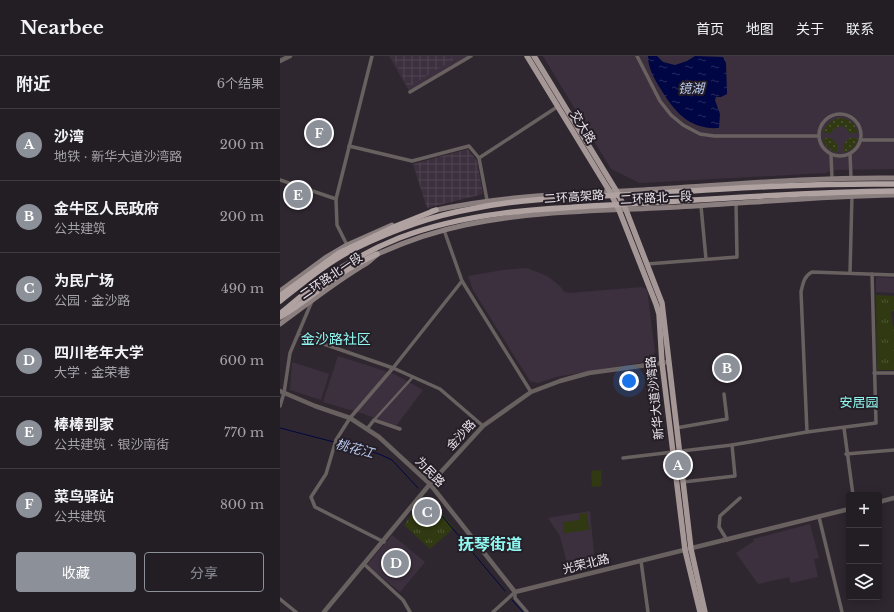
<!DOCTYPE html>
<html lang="zh">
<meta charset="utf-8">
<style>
body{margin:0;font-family:"Libre Baskerville","Noto Sans SC",serif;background:#2b262c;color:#f1f3f6}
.controls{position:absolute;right:12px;bottom:12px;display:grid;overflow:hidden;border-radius:4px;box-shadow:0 2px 10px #0003}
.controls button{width:36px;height:36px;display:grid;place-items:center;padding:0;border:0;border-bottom:1px solid #403b41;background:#231d24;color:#f1f3f6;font:20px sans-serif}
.you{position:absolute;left:349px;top:325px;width:14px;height:14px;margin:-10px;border:3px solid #fff;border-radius:50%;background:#1a73e8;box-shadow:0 0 0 6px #1a73e833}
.badge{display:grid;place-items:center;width:26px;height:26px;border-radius:50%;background:#8c9099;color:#fff;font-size:13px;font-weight:700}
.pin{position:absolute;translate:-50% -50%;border:2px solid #fff;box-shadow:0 1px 4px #0006}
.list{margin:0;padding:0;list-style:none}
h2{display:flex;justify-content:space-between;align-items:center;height:52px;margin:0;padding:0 16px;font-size:17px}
h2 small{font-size:13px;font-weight:400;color:#a3a2a6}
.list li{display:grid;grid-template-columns:26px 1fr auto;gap:12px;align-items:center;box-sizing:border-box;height:72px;padding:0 16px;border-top:1px solid #403b41}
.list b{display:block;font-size:15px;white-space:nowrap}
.list p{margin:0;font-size:13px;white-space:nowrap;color:#a3a2a6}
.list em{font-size:13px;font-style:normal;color:#a3a2a6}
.actions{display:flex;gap:8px;padding:12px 16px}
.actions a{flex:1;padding:9px 0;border:1px solid #8c9099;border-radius:4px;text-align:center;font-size:14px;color:#8c9099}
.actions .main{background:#8c9099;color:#fff}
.icon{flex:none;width:22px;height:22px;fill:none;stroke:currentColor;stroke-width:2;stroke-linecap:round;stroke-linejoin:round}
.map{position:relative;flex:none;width:614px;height:556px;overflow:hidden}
header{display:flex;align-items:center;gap:24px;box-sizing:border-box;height:56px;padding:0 20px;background:#231d24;border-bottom:1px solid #403b41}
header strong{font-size:19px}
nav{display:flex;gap:22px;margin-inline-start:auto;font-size:14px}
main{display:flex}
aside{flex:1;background:#231d24}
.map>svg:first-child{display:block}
.built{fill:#3c303e}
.industrial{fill:url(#industrial-grid)}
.grass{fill:url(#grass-dots)}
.park{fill:url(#park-tufts)}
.pitch{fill:#303911}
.water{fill:url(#water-ripples)}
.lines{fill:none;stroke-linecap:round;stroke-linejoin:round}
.stream{stroke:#000643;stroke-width:1}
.pedestrian{stroke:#686160;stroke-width:2.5}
.minor{stroke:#686160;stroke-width:3.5}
.tertiary{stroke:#686160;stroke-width:4.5}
.secondary{stroke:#8a7f7e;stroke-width:5}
.primary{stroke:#a49796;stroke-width:5.5}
.trunk{stroke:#b0a2a0;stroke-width:5.5}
.trunk-bridge{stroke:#b0a2a0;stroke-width:5.5}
.labels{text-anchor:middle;stroke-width:4;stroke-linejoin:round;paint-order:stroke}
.street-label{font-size:12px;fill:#eae5eb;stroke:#251e27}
.water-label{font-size:13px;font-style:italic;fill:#b6c9ef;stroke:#251e27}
.neighbourhood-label{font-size:13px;fill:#8ff9f1;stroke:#251e27}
.quarter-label{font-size:14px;fill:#8ff9f1;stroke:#251e27}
.district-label{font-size:16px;font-weight:bold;fill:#8ff9f1;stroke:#251e27}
</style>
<header>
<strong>Nearbee</strong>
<nav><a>首页</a><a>地图</a><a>关于</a><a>联系</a></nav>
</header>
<main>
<aside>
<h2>附近<small>6个结果</small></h2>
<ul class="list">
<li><span class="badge">A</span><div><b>沙湾</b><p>地铁 · 新华大道沙湾路</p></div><em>200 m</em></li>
<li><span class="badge">B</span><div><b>金牛区人民政府</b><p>公共建筑</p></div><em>200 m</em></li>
<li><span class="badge">C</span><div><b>为民广场</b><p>公园 · 金沙路</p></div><em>490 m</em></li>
<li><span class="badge">D</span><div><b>四川老年大学</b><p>大学 · 金荣巷</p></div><em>600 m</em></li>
<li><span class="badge">E</span><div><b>棒棒到家</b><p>公共建筑 · 银沙南街</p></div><em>770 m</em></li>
<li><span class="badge">F</span><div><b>菜鸟驿站</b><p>公共建筑</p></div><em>800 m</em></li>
</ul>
<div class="actions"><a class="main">收藏</a><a>分享</a></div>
</aside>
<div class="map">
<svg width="614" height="556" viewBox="0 0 614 556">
<defs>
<pattern id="industrial-grid" width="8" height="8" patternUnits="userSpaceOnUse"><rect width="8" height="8" fill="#3c303e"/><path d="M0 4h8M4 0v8" fill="none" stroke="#4f4451"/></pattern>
<pattern id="grass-dots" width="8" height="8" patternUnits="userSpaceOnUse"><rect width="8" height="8" fill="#303911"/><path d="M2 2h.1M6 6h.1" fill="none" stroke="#4e5634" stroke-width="1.8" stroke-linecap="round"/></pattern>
<pattern id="park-tufts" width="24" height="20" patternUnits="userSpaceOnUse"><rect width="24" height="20" fill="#303911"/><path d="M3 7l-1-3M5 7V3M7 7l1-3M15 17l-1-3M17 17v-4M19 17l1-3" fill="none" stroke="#4e5634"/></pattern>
<pattern id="water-ripples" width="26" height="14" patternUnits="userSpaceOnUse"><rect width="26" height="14" fill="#000643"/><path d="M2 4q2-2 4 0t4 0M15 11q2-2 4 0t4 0" fill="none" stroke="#252a5e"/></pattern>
</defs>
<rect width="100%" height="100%" fill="#2f2730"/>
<g class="built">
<path d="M109 0H188L129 35Z"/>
<path d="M263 0H614V113L552 114 546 117 360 127 331 113Z"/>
<path d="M247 212 267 220 280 230 284 236 290 237 362 231 367 233 375 296 369 305 276 321 258 327 250 325 193 234 188 220 223 214Z"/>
<path d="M596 221 614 222V237L596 236Z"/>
<path d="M58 300 114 318 143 334 116 370 84 358 43 346Z"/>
<path d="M12 306 49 318 41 344 10 334Z"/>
<path d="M310 455 315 508 289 515 280 480 268 462Z"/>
<path d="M530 468 539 502 534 503 538 521 511 527 509 521 478 528 456 497 474 485 473 483Z"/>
<path d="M112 479 145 506 120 536 87 509Z"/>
</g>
<g class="industrial">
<path d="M114 0H171L173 4 128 31 113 1Z"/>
<path d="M188 93 197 105 203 138 147 152 133 108Z"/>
</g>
<g class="grass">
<path d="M559 62C569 63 576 67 577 77H569L566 72 562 70 555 72 551 77H543C546 68 551 64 559 62Z"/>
<path d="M543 82H551L557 88V96C549 95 544 89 543 82Z"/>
<path d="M569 82H578C576 90 572 95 564 96V88Z"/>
</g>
<g class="park">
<path d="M596 239 614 240V255L611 256 613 270H614V314H597Z"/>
<path d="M144 443H150L174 472 150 493 124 469Z"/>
</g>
<g class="pitch">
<path d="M321 414 322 430 312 431 311 415Z"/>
<path d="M307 457 309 474 284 477 283 466 300 464 299 458Z"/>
</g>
<path class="water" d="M368 0H377L383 6 395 9 407 5 415 0 443 1 446 7 447 36V38L441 41H436L435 44 440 58 439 72C409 74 394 55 380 32 374 22 368 12 368 0Z"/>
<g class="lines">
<g class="stream">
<path d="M0 372 54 386"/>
<path d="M57 387 99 398 112 404 138 432"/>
<path d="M152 448 225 535"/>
<path d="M232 544 243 556"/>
</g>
<path class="pedestrian" d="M94 364 133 321"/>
<g class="minor">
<path d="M357 0 380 45 391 59 403 69 420 78 434 80H539"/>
<path d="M130 36 191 0"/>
<circle cx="560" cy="79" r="21"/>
<path d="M581 84H614"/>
<path d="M69 90 132 105 189 90 199 102 207 144"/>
<path d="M570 98 571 122"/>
<path d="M551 99 552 122"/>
<path d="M199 102 277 51"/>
<path d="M0 124 56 143"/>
<path d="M421 150 426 203"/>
<path d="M164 174 182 225 251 336"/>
<path d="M67 189 57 169 56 143 92 0"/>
<path d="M367 208 457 201 456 147"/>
<path d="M570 217 572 139"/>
<path d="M18 279 113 312 160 333 203 370"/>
<path d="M594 317H614"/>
<path d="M0 350 4 337 10 297 32 245"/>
<path d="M396 372 447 363 444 338"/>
<path d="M564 372 573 439"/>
<path d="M87 373 94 364 120 373"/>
<path d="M527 376 521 236C523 227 524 220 532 216L614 219"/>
<path d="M566 398 614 394"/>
<path d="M343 402 452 389 527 376 596 367 592 218"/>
<path d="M403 426 455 420 452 389"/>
<path d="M539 461 562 556"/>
<path d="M447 484 439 471 440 460 460 442"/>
<path d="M104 486 35 451 31 441 46 418 56 384 70 362 113 312 182 225"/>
<path d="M361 505 368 556"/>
<path d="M84 508 123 544 130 556"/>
<path d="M235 536V542L247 556"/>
<path d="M0 543 16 556"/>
<path d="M213 556 235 536"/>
</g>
<g class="tertiary">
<path d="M0 5 10 0"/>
<path d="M0 335 35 350 70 362 99 381 150 428 235 536 569 453"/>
<path d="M599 446 614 442"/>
<path d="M44 556 150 428 203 370 251 336 280 325 309 317 389 306"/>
</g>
<g class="secondary">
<path d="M152 155C222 139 292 138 363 134 447 129 530 121 614 122"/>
<path d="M0 235 45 202 67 189 112 169"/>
<path d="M0 268C29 247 56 225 87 207 92 204 95 199 100 197 127 185 156 175 185 169 254 154 328 155 398 151 470 147 542 140 614 139"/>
</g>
<g class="primary">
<path d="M247 0 330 136 339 154 376 248 379 258 382 307 405 494 420 556"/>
<path d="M254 0 337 136 346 154 382 247 411 493 425 556"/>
</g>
<g class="trunk">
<path d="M0 240 59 197 116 170 156 154"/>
<path d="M0 261C21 249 39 233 59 219 71 211 84 204 97 198"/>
</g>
<g class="trunk-bridge">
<path d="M0 245C24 226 49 205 76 192 113 174 151 160 191 153 253 140 317 141 380 137 458 132 536 127 614 128"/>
<path d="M0 258C35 227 76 199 119 182 202 150 295 152 383 146 460 141 537 136 614 135"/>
</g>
</g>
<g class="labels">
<g class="street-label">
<text transform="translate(303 71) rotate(59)" y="4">交大路</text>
<text transform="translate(294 141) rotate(-4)" y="4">二环高架路</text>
<text transform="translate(376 142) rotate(-3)" y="4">二环路北一段</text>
<text transform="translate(51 220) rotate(-34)" y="4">二环路北一段</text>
<text transform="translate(375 342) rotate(-96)" y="4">新华大道沙湾路</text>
<text transform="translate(181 379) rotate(-47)" y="4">金沙路</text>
<text transform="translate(150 416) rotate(46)" y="4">为民路</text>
<text transform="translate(306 508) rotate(-14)" y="4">光荣北路</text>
</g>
<g class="water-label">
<text x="411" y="37">镜湖</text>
<text transform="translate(75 392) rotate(15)" y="5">桃花江</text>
</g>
<g class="neighbourhood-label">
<text x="579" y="351">安居园</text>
</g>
<g class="quarter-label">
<text x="56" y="288">金沙路社区</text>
</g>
<g class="district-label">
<text x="210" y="494">抚琴街道</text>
</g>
</g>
</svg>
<div class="controls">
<button>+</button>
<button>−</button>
<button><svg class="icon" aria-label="layers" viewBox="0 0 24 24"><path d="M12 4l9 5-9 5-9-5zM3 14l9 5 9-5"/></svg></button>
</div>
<div class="you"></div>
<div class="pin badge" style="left:398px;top:409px">A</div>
<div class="pin badge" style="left:447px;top:312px">B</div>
<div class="pin badge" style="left:147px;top:456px">C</div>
<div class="pin badge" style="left:116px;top:507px">D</div>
<div class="pin badge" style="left:18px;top:139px">E</div>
<div class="pin badge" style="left:39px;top:77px">F</div>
</div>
</main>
